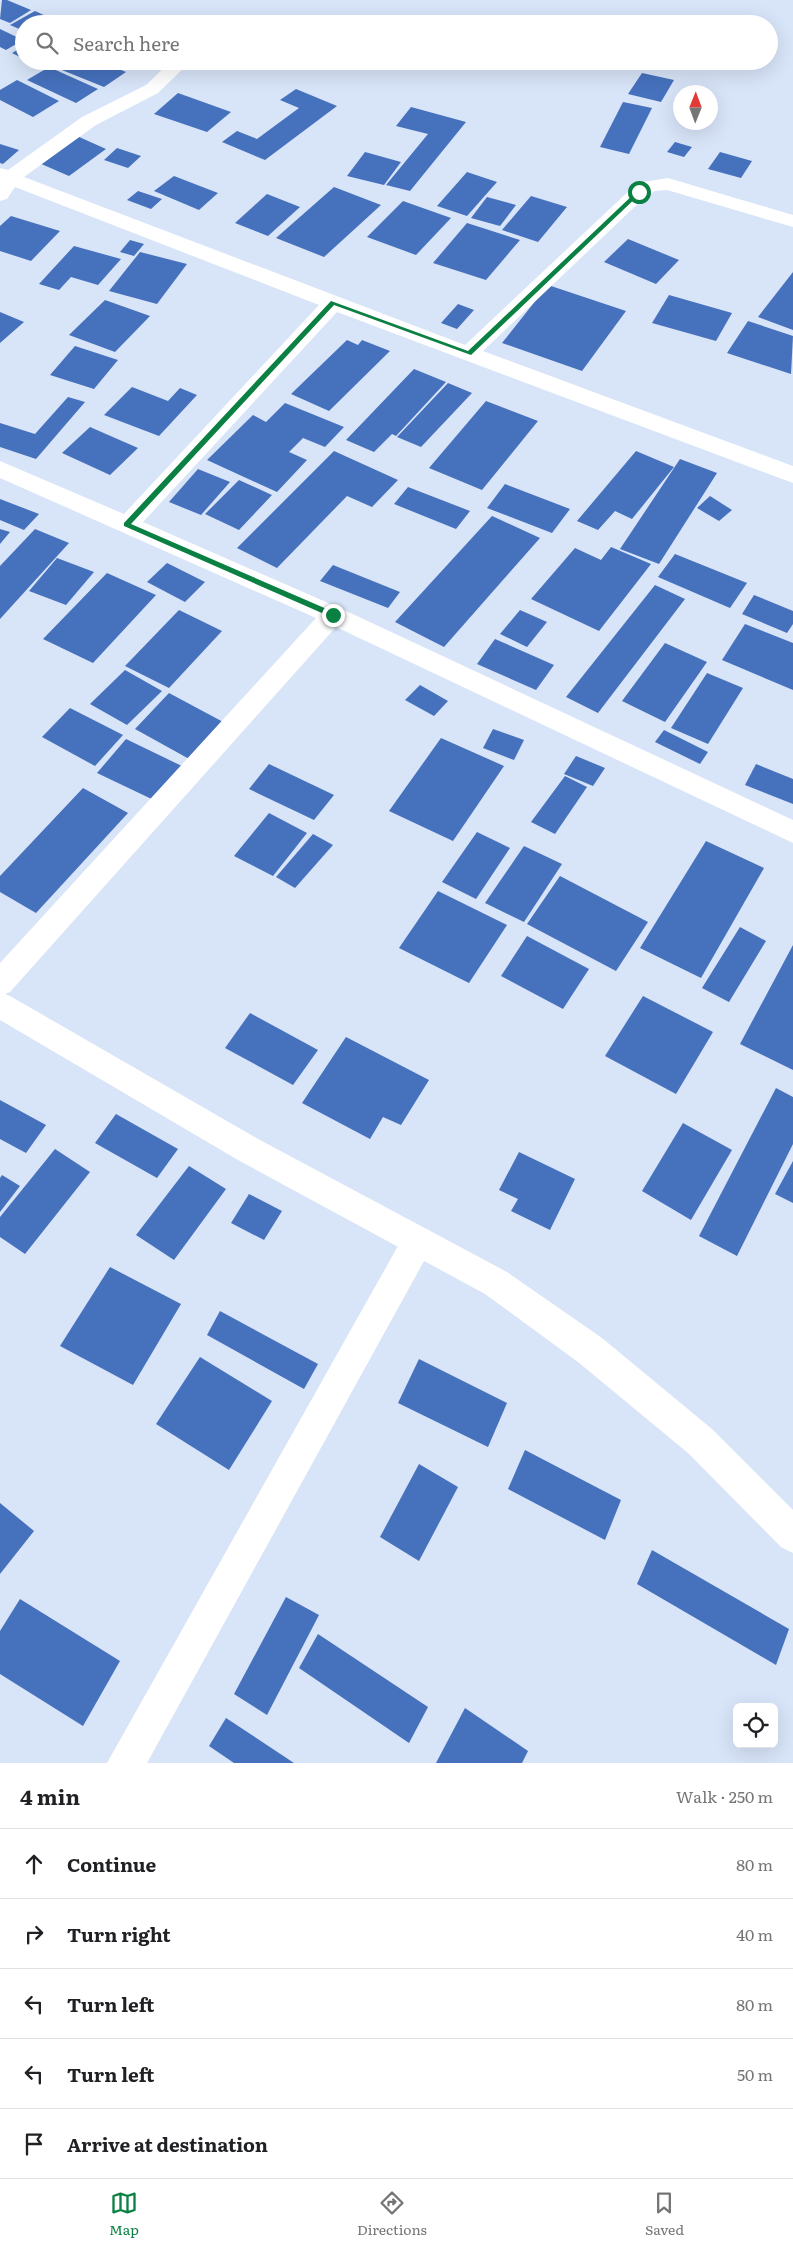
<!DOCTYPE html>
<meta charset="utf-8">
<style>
body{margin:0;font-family:Literata,serif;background:#f6f6f6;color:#202124}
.controls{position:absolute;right:15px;bottom:15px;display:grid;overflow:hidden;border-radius:8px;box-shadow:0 5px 20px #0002}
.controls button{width:45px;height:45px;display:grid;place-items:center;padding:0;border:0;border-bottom:1px solid #e0e0e0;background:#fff;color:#202124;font:25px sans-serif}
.compass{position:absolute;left:673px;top:85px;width:45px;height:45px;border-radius:50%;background:#fff;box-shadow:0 5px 20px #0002;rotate:1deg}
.stop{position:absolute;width:15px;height:15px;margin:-11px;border:4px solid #0b8043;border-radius:50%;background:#fff}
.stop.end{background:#0b8043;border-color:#fff;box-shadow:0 1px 5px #0008}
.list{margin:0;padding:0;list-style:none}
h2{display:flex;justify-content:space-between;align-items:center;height:65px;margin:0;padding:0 20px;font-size:21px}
h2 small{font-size:16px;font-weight:400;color:#757577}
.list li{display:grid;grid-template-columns:32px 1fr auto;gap:15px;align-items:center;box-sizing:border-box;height:70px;padding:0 20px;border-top:1px solid #e0e0e0}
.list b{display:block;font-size:19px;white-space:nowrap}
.list em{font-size:16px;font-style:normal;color:#757577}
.icon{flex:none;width:28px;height:28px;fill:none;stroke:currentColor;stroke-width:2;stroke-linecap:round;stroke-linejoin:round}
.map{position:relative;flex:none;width:793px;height:1763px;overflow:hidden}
.search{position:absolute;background:#fff;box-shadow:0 5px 20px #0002;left:15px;right:15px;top:15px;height:55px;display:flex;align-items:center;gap:12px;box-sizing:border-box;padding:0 18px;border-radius:28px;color:#757577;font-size:19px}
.sheet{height:415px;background:#fff}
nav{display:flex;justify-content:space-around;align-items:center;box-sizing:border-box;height:70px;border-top:1px solid #e0e0e0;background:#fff;font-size:14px;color:#757577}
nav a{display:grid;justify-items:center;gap:2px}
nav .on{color:#0b8043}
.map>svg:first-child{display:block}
.building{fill:#4671bd}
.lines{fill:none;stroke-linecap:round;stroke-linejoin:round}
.street{fill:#fff;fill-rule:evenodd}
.secondary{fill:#fff;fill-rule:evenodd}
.route{fill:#0b8043}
</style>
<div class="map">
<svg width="793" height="1763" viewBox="0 0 793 1763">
<rect width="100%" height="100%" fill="#d8e4f8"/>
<g class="building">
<path d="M2 0H7L31 10 10 23 0 19Z"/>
<path d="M35 11 57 21 53 24H24V31L10 25Z"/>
<path d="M0 29 23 40 6 50 0 47Z"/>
<path d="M24 46V59L12 53Z"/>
<path d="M51 61H99L126 72 104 87 47 64Z"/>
<path d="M49 67 98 89 76 103 27 80Z"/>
<path d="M642 73 674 80 661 102 628 94Z"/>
<path d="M17 80 59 101 33 117 0 100V90Z"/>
<path d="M296 89 337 106 265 160 222 142 237 131 257 139 299 108 280 100Z"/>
<path d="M178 93 231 112 207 132 154 114Z"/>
<path d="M623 102 652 108 629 154 600 147Z"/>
<path d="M411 107 466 122 410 191 386 185 428 134 396 126Z"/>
<path d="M77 136 106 149 69 176 39 163Z"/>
<path d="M675 142 692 147 684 157 667 152Z"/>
<path d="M0 144 19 150 3 164 0 163Z"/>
<path d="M117 148 141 156 128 168 104 160Z"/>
<path d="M365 152 401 162 384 185 347 176Z"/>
<path d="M720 152 752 161 741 178 708 169Z"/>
<path d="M467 172 497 182 467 216 437 206Z"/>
<path d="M174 176 218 193 199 210 154 191Z"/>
<path d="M334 187 381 205 324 257 276 238Z"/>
<path d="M138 191 162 199 151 209 127 200Z"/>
<path d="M267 194 300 207 268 236 235 223Z"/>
<path d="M531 196 567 207 538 242 502 230Z"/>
<path d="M487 197 516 205 500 226 471 218Z"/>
<path d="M403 201 451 218 416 255 367 237Z"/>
<path d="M11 216 60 231 31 261 0 251V226Z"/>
<path d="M467 223 520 240 486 280 433 263Z"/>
<path d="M628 239 679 260 656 284 604 262Z"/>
<path d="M130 240 144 244 134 256 120 252Z"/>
<path d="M74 246 121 259 98 285 71 277 59 290 39 284Z"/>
<path d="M140 252 187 264 157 304 109 291Z"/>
<path d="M793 272V330L758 317Z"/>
<path d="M548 285 626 311 582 371 502 343Z"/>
<path d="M669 295 732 313 716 341 652 323Z"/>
<path d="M105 300 150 316 115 352 69 335Z"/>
<path d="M458 304 474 310 457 329 441 323Z"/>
<path d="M0 312 24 322 0 343Z"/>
<path d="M748 321 793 336 791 374 727 353Z"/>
<path d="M347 340 358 345 362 340 390 351 329 411 291 394Z"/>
<path d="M75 346 118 360 94 389 50 375Z"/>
<path d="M414 369 446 382 396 436 392 434 374 452 346 440Z"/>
<path d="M448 383 472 393 421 447 397 437Z"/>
<path d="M132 387 168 401 180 388 197 395 159 436 104 415Z"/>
<path d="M68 397 85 402 36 459 0 447V423L35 434Z"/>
<path d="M486 401 538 421 482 490 429 468Z"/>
<path d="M285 403 344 427 325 447 303 438 289 452 307 460 277 492 207 460 253 415 266 422Z"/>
<path d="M90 427 138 448 110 475 62 453Z"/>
<path d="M334 451 398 480 372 507 347 496 277 568 237 548Z"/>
<path d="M636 451 674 467 632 519 615 511 598 530 577 521Z"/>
<path d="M680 459 717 473 659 564 620 549Z"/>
<path d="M198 469 230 482 201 515 169 502Z"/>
<path d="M239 480 272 495 239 530 205 514Z"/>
<path d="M505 484 570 509 552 533 487 508Z"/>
<path d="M408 487 470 511 456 529 394 504Z"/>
<path d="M710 496 732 510 719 521 697 508Z"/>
<path d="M0 499 39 514 24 530 0 520Z"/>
<path d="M492 516 540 538 444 647 395 622Z"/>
<path d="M0 529 10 532 0 544Z"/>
<path d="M35 529 69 543 0 619V566Z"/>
<path d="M611 547 651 564 599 631 531 599 575 548 601 560Z"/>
<path d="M675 554 747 583 730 608 658 577Z"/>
<path d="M57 558 94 572 66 605 29 591Z"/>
<path d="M167 563 205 582 185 602 147 582Z"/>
<path d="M333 565 400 592 388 608 320 581Z"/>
<path d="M107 573 156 595 93 663 43 639Z"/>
<path d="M655 585 685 599 598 713 566 697Z"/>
<path d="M754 595 793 611V624L787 633 742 614Z"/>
<path d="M179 610 222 631 169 688 125 666Z"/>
<path d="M520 610 547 622 527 647 500 634Z"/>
<path d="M745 624 793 643V690L722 660Z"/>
<path d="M495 639 554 665 536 690 477 664Z"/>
<path d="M665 643 707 662 665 722 622 701Z"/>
<path d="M125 670 162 691 127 725 90 704Z"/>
<path d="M707 673 743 688 708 744 671 728Z"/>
<path d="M420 685 448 701 434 716 405 700Z"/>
<path d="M169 693 225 723 191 760 135 729Z"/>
<path d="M70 708 123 735 95 766 42 737Z"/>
<path d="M493 729 524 740 514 760 483 748Z"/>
<path d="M664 730 708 752 700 764 655 742Z"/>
<path d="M441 738 504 766 453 841 389 811Z"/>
<path d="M126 739 188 769 160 803 97 773Z"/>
<path d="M576 756 605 768 593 786 564 774Z"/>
<path d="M269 764 334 795 314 820 249 789Z"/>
<path d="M756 764 793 779V804L745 785Z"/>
<path d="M565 776 587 787 555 834 531 822Z"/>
<path d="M83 788 128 813 36 913 0 892V876Z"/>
<path d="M269 813 307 833 273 876 234 856Z"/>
<path d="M477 832 510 848 476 899 442 882Z"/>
<path d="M313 834 333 845 295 888 276 877Z"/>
<path d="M706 841 764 868 701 978 640 948Z"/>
<path d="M524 846 562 864 524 922 485 903Z"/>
<path d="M560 876 648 922 616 971 527 924Z"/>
<path d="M438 891 507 925 469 983 399 948Z"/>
<path d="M740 927 766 941 729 1002 702 988Z"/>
<path d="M527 936 589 969 563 1009 501 976Z"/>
<path d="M793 945V1070L740 1044Z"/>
<path d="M643 996 713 1032 676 1094 605 1056Z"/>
<path d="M250 1013 318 1050 293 1085 225 1048Z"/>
<path d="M346 1037 429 1080 401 1125 383 1117 370 1139 302 1103Z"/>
<path d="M776 1088 793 1097V1144L737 1256 699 1236Z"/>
<path d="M0 1100 46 1125 26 1153 0 1139Z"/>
<path d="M116 1114 178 1149 157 1178 95 1143Z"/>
<path d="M683 1123 732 1150 691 1220 642 1191Z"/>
<path d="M55 1149 90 1172 25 1254 0 1237V1217Z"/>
<path d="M519 1152 575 1179 550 1230 511 1211 518 1199 499 1190Z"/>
<path d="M793 1161V1203L775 1194Z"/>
<path d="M189 1166 226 1189 174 1260 136 1235Z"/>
<path d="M2 1175 20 1186 0 1212V1178Z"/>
<path d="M249 1194 282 1211 264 1240 231 1223Z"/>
<path d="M110 1267 181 1304 133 1385 60 1346Z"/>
<path d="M220 1311 318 1364 304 1389 207 1335Z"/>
<path d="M200 1357 272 1401 229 1470 156 1424Z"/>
<path d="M419 1359 507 1403 488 1447 398 1403Z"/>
<path d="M525 1450 621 1500 605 1540 508 1489Z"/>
<path d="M419 1464 458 1487 419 1561 380 1537Z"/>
<path d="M0 1503 34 1531 0 1574Z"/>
<path d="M652 1550 789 1629 776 1665 637 1584Z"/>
<path d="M286 1597 319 1615 267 1715 234 1694Z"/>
<path d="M20 1599 120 1661 83 1726 0 1674V1631Z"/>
<path d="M318 1634 428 1707 409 1743 299 1668Z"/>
<path d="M465 1708 528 1751 522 1763H436Z"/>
<path d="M226 1718 294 1763H234L209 1746Z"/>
</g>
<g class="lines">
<g class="street">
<path d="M171 61H191L158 93 96 125 24 177 465 345 632 188 643 182 668 178 793 215V227L667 190 655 191 646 196 483 351 793 466V483L337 312 143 522 342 609 793 820V843L336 627 10 992 0 996V963L316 618 0 478V461L124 514 319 305 15 187 7 199 0 201V168L8 170 82 117 146 85Z"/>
<path d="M418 1226 429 1230 434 1241 429 1252 147 1763H107L407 1230Z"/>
</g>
<path class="secondary" d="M0 992 10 996 260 1140 507 1272 602 1338 712 1429 793 1510V1553L781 1547 688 1453 578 1362 485 1294 238 1160 0 1020Z"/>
</g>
<path class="route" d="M637 191 642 192 471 355 334 305 131 524 336 613V617H331L124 526V523L331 301 468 351Z"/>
</svg>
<div class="controls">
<button><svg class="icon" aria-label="locate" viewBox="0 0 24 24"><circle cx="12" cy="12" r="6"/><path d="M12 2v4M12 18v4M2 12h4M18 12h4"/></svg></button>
</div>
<svg class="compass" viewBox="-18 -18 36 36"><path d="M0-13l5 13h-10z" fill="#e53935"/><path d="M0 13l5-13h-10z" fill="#757577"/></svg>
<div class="stop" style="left:639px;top:192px"></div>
<div class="stop end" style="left:333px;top:615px"></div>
<div class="search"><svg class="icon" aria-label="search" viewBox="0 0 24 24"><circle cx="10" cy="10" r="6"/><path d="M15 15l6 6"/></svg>Search here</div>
</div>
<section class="sheet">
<h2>4 min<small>Walk · 250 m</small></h2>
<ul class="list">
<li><svg class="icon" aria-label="ahead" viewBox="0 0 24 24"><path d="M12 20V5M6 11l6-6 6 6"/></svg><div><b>Continue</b></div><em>80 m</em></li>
<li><svg class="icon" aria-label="right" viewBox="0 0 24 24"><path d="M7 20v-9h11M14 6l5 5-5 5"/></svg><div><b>Turn right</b></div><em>40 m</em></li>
<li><svg class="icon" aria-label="left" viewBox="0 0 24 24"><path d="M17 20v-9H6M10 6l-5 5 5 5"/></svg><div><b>Turn left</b></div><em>80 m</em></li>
<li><svg class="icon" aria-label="left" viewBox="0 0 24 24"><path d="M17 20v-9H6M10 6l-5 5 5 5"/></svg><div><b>Turn left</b></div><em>50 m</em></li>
<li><svg class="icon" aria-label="arrive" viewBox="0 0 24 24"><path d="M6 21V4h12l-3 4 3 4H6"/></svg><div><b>Arrive at destination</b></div></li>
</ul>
</section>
<nav>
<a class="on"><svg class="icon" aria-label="map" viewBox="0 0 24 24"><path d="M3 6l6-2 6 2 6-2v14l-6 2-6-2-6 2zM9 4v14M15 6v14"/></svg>Map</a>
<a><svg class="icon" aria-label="directions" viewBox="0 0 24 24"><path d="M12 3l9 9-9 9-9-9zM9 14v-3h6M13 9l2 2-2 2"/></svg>Directions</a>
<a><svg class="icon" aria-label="saved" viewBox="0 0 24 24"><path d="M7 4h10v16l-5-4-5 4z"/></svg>Saved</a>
</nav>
